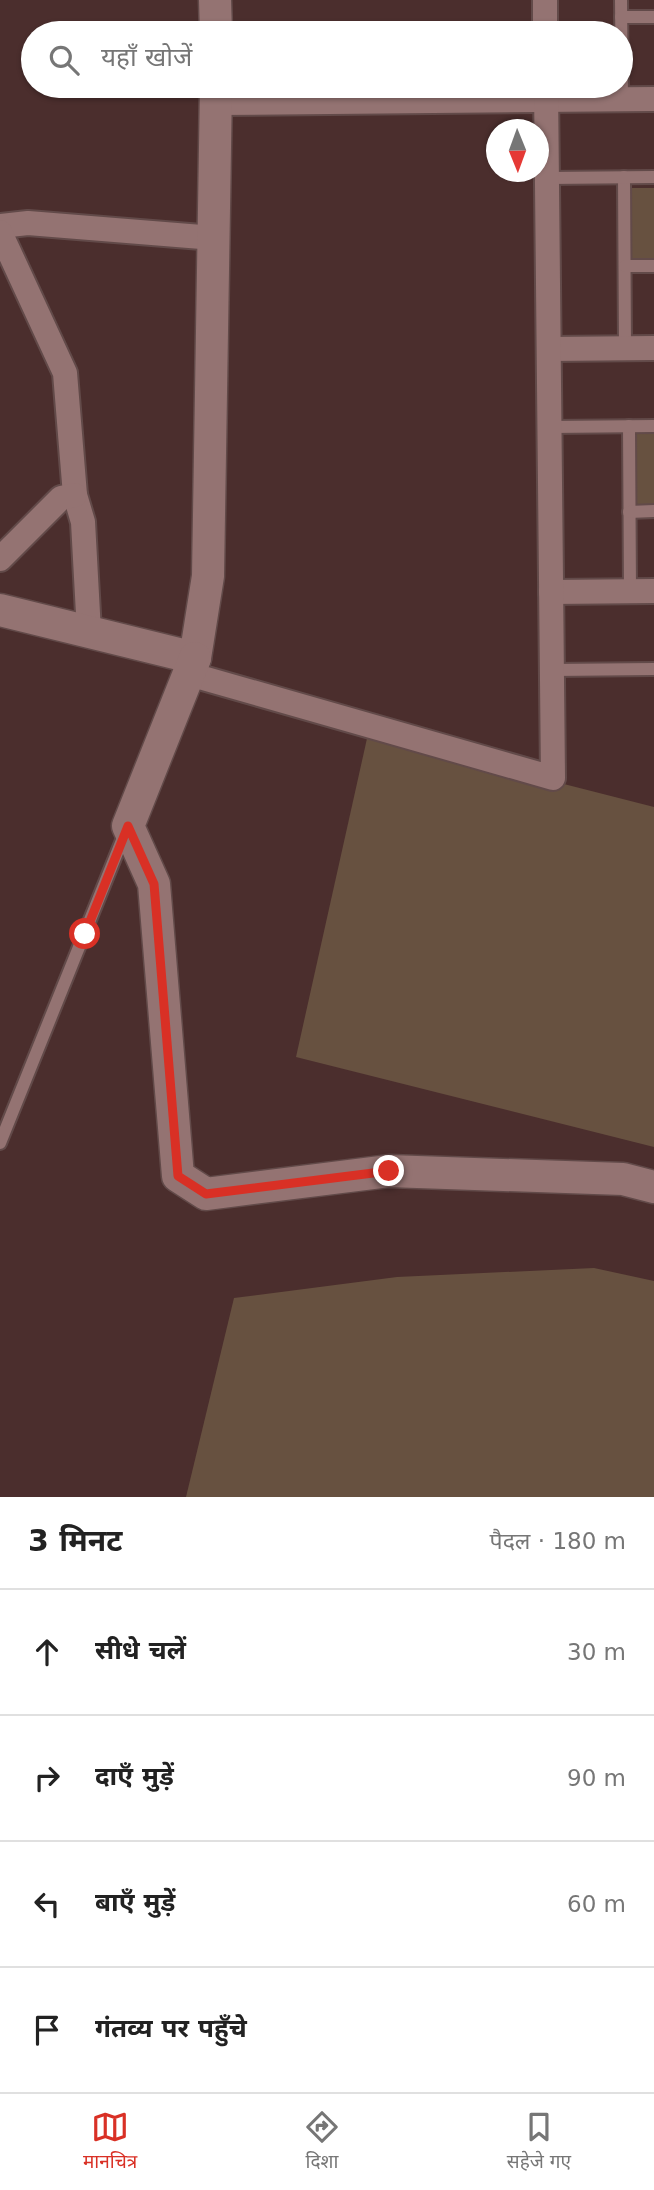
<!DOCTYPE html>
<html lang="hi">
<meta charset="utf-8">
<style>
body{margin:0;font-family:"DejaVu Sans","Noto Sans Devanagari",sans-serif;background:#f6f6f6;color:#222}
.compass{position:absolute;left:486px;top:119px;width:63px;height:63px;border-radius:50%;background:#fff;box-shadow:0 2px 5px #0004;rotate:179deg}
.stop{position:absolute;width:21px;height:21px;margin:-16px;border:5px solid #d93025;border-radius:50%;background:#fff}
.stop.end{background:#d93025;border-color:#fff;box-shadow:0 2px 7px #0008}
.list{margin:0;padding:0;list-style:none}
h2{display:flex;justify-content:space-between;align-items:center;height:91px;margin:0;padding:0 28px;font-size:30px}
h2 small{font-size:23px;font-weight:400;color:#767676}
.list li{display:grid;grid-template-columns:46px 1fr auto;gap:21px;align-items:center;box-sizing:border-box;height:126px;padding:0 28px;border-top:2px solid #e0e0e0}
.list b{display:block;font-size:26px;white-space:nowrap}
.list em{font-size:23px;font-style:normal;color:#767676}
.icon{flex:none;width:38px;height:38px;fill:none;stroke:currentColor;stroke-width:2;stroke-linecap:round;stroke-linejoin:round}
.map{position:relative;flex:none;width:654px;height:1497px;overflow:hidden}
.search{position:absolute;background:#fff;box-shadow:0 2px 5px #0004;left:21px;right:21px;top:21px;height:77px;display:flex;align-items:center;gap:18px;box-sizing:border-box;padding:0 24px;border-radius:38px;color:#767676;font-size:26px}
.sheet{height:595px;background:#fff}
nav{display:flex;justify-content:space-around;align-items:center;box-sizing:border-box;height:98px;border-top:2px solid #e0e0e0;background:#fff;font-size:19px;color:#767676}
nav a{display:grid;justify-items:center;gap:4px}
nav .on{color:#d93025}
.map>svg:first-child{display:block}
.green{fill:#675140}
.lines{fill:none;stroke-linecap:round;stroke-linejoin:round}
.service-casing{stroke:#624a49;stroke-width:16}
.minor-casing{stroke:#624a49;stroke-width:28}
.tertiary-casing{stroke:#624a49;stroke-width:35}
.service{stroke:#947372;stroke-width:12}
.minor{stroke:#947372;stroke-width:24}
.tertiary{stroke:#947372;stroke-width:32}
.route{stroke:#d93025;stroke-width:9}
</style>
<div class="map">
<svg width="654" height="1497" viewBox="0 0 654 1497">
<rect width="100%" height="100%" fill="#4b2e2d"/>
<g class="green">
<path d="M630 188H654V258H631Z"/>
<path d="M654 428V508H636L634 429Z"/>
<path d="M368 734 654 807V1147L296 1057Z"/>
<path d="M594 1268 654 1281V1497H186L234 1298 397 1277Z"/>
</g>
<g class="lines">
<g class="service-casing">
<g id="service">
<path d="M621 0 622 99"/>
<path d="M621 17H654"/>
<path d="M624 177 625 349"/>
<path d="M547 178 654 177"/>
<path d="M625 266H654"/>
<path d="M629 426 630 591"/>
<path d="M549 427 654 426"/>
<path d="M629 512 654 511"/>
<path d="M552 670 654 669"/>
<path d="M0 1143 125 833"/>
</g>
</g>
<g class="minor-casing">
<g id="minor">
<path d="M545 0V33"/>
<path d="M216 103 654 99"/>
<path d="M0 226 28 223 214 238"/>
<path d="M0 232 65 373 75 495 83 522 89 632"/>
<path d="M549 349 654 348"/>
<path d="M0 559 61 498 75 495"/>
<path d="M551 592 654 591"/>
<path d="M189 674 553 778 546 86"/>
</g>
</g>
<g class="tertiary-casing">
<g id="tertiary">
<path d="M215 0 216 33"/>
<path d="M0 610 195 658 208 576 216 86"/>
<path d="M195 658 128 826 154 884 178 1176 206 1194 389 1171 623 1179 654 1187"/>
</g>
</g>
<use href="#service" class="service"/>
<use href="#minor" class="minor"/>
<use href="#tertiary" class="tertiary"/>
</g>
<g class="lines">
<path class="route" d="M85 934 128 826 154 884 178 1176 206 1194 389 1171"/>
</g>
</svg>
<svg class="compass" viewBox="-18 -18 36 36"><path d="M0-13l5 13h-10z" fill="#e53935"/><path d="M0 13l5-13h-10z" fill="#767676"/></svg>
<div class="stop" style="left:85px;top:934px"></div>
<div class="stop end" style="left:389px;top:1171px"></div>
<div class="search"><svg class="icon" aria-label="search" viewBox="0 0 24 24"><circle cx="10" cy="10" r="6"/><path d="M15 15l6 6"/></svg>यहाँ खोजें</div>
</div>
<section class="sheet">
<h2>3 मिनट<small>पैदल · 180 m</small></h2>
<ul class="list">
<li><svg class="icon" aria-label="ahead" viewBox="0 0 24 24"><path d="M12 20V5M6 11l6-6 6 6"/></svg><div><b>सीधे चलें</b></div><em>30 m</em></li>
<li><svg class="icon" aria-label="right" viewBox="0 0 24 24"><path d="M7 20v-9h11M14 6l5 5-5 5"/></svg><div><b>दाएँ मुड़ें</b></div><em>90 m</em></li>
<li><svg class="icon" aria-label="left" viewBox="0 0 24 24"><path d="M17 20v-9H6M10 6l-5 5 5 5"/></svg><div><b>बाएँ मुड़ें</b></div><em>60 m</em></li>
<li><svg class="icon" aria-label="arrive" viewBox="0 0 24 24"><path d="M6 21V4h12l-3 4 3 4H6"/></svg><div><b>गंतव्य पर पहुँचे</b></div></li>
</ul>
</section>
<nav>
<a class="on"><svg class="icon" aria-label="map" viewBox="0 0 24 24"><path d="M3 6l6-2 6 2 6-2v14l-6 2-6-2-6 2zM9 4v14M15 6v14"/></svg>मानचित्र</a>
<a><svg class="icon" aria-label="directions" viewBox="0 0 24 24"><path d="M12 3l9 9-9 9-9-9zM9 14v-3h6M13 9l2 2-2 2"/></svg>दिशा</a>
<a><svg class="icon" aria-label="saved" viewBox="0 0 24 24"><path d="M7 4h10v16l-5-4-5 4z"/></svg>सहेजे गए</a>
</nav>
